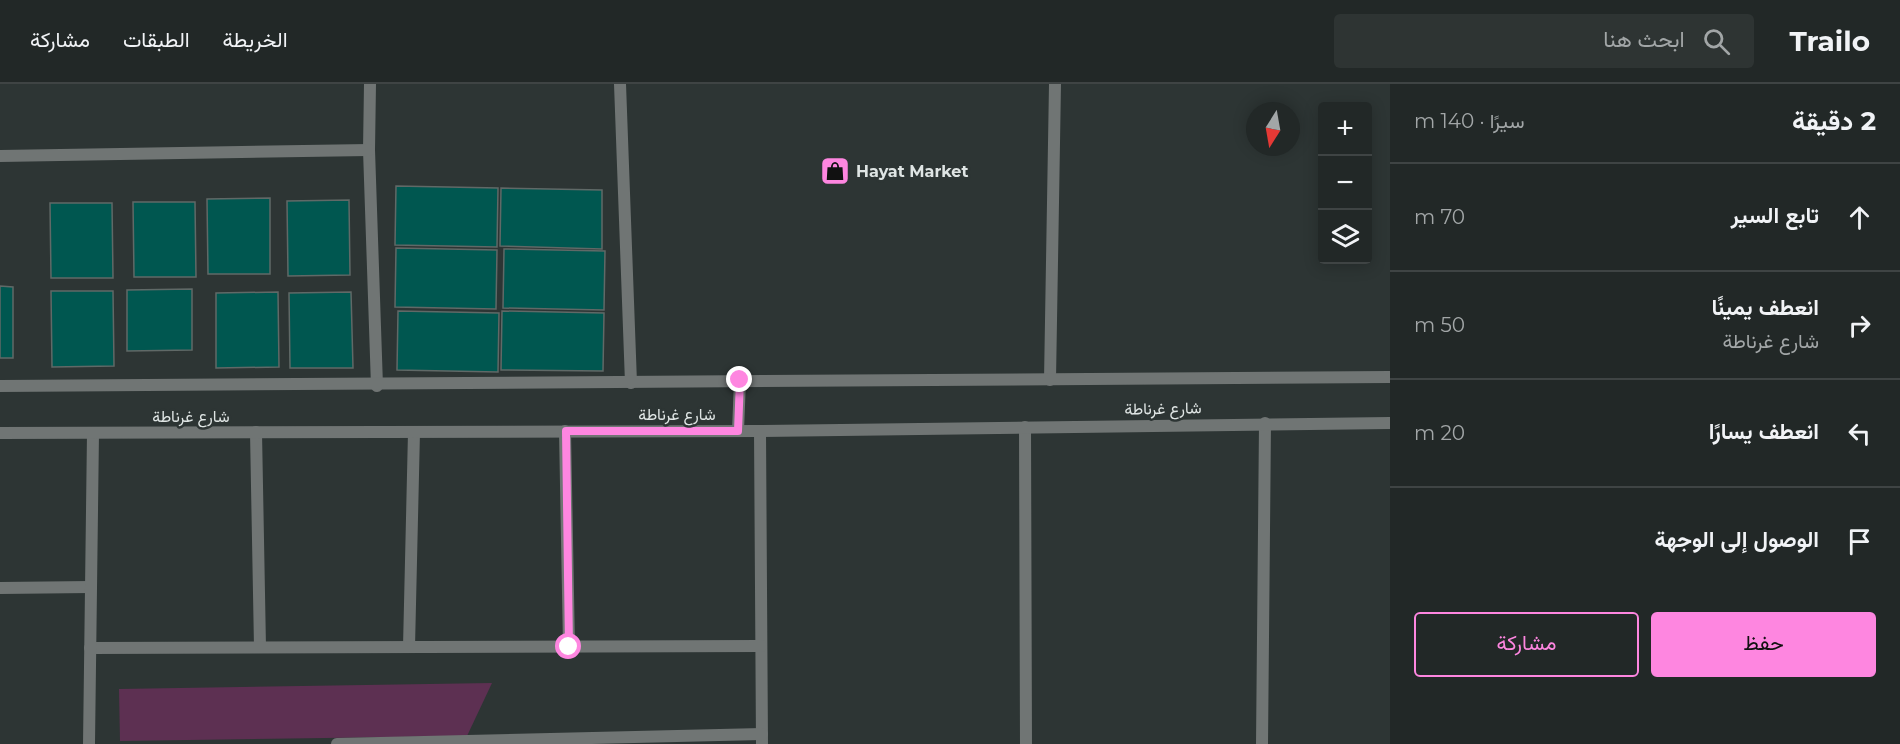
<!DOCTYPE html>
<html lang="ar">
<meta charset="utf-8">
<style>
body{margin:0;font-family:Montserrat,Vazirmatn,sans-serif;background:#2e3433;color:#f1f3f6;direction:rtl}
.controls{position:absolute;right:18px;top:18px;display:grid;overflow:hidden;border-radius:6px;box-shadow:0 3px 15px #0003}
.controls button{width:54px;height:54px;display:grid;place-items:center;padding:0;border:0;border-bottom:2px solid #3f4444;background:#222827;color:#f1f3f6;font:30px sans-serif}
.compass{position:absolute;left:1246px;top:18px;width:54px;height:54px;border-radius:50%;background:#222827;box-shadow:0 3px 15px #0003;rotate:191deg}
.stop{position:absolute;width:18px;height:18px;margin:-14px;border:4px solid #fe86e0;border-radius:50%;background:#fff}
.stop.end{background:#fe86e0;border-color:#fff;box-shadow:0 2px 6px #0008}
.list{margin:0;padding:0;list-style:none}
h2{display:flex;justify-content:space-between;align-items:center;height:78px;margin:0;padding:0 24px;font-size:26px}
h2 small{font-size:20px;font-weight:400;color:#a2a6a7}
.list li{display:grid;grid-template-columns:39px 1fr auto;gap:18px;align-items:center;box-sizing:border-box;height:108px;padding:0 24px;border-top:2px solid #3f4444}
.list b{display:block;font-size:22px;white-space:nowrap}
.list p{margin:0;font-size:20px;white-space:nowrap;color:#a2a6a7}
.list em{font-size:20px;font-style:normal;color:#a2a6a7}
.actions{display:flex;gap:12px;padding:18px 24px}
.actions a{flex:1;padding:14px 0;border:2px solid #fe86e0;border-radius:6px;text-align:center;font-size:21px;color:#fe86e0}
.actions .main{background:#fe86e0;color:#111}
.icon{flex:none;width:33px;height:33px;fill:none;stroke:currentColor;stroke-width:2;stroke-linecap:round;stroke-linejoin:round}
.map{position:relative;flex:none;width:1390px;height:660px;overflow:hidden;direction:ltr}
header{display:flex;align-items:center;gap:36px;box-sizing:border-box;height:84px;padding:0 30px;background:#222827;border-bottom:2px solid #3f4444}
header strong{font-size:28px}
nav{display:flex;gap:33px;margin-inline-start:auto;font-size:21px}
.search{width:420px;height:54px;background:#2e3433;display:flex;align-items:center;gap:15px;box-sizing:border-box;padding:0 21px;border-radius:6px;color:#a2a6a7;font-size:22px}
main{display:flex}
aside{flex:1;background:#222827}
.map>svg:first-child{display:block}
.green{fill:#5d3052}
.building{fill:#005750;stroke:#606967;stroke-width:1.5}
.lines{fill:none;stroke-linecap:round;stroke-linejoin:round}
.minor{stroke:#707574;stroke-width:12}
.tertiary{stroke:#707574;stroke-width:12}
.route{stroke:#fe86e0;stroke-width:8}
.labels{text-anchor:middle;stroke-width:5;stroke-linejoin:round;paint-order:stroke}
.poi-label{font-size:16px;font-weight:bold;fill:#dfe5e4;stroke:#2d3534;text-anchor:start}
.street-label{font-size:16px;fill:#dfe5e4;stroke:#2d3534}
</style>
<header>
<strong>Trailo</strong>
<div class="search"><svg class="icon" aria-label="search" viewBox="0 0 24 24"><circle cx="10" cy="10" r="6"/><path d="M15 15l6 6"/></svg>ابحث هنا</div>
<nav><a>الخريطة</a><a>الطبقات</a><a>مشاركة</a></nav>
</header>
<main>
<aside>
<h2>2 دقيقة<small>سيرًا · 140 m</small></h2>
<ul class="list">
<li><svg class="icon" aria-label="ahead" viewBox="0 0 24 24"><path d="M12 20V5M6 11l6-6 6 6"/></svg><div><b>تابع السير</b></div><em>70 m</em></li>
<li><svg class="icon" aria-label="right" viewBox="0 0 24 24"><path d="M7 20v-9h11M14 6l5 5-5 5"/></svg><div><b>انعطف يمينًا</b><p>شارع غرناطة</p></div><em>50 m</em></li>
<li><svg class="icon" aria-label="left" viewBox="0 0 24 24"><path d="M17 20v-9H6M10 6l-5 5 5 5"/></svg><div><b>انعطف يسارًا</b></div><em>20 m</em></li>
<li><svg class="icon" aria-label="arrive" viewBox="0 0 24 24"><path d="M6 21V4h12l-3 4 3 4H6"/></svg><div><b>الوصول إلى الوجهة</b></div></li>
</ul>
<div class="actions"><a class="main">حفظ</a><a>مشاركة</a></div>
</aside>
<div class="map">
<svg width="1390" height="660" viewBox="0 0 1390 660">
<rect width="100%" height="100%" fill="#2d3534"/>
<path class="green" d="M492 599 467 652 120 657 119 605Z"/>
<g class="building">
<path d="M396 102 498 104 497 163 395 161Z"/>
<path d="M501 104 602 106V165L500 162Z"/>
<path d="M270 114V190H208L207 115Z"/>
<path d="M349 116 350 191 288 192 287 117Z"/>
<path d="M133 118H195L196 193H134Z"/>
<path d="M50 119H112L113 194H51Z"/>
<path d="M396 164 497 166 496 225 395 223Z"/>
<path d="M504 165 605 167 604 226 503 224Z"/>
<path d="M0 202 13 203V274H0Z"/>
<path d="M192 205V266L127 267V206Z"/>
<path d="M51 207H113L114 282 52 283Z"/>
<path d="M278 208 279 283 216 284V209Z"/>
<path d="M351 208 353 284H290L289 209Z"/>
<path d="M398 227 499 229 498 288 397 286Z"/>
<path d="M502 227 604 229 603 287 501 286Z"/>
</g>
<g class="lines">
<g class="minor">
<path d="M370 0 369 66 377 302"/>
<path d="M620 0 631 299"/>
<path d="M0 72 369 66"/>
<path d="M1050 296 1055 0"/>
<path d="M1025 343 1026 660"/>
<path d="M565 347 569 563"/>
<path d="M760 347 762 660"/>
<path d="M256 348 260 563"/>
<path d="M0 504 91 503"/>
<path d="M409 563 414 348"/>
<path d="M90 564 761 562"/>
<path d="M89 660 93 349"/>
<path d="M337 660 762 650"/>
<path d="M1262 660 1265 339"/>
</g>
<g class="tertiary">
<path d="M0 302 1390 293"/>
<path d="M738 347 740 296"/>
<path d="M0 349 760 347 1390 339"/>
</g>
</g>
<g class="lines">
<path class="route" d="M569 563 566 347H738L740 296"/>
</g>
<defs>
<g id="shop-square" transform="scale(1.5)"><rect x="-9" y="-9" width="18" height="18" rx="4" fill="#fe86e0" stroke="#2d3534"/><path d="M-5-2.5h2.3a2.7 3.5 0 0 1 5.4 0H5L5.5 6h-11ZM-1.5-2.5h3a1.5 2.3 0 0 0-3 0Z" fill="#111"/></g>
</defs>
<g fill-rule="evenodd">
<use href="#shop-square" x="835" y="87"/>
</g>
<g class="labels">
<g class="poi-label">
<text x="856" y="93">Hayat Market</text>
</g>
<g class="street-label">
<text transform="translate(1163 324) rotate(-1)" y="6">شارع غرناطة</text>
<text x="677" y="336">شارع غرناطة</text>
<text x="191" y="338">شارع غرناطة</text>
</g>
</g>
</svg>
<div class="controls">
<button>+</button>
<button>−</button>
<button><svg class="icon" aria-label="layers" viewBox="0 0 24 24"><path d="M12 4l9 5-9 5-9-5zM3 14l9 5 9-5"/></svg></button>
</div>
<svg class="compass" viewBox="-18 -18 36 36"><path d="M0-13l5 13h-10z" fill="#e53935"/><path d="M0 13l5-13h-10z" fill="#a2a6a7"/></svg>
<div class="stop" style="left:569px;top:563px"></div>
<div class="stop end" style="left:740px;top:296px"></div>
</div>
</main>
